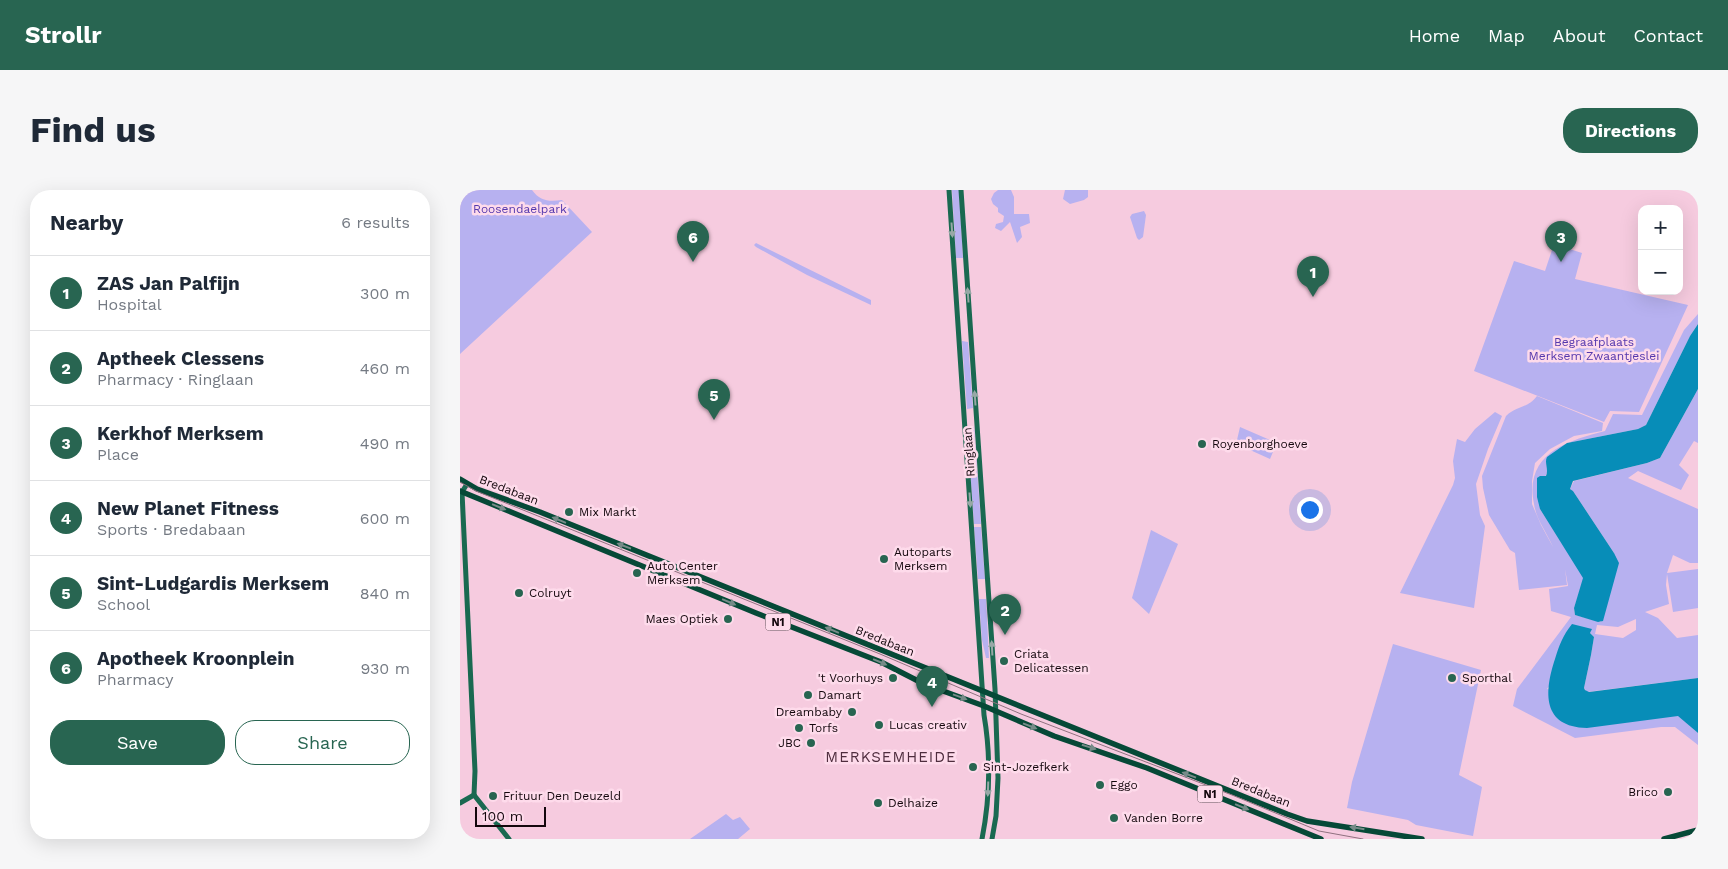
<!DOCTYPE html>
<meta charset="utf-8">
<style>
body{margin:0;font-family:"Work Sans",sans-serif;background:#f6f6f7;color:#1f2937}
.controls{position:absolute;right:15px;top:15px;display:grid;overflow:hidden;border-radius:10px;box-shadow:0 5px 20px #0002}
.controls button{width:45px;height:45px;display:grid;place-items:center;padding:0;border:0;border-bottom:1px solid #e0e1e3;background:#fff;color:#1f2937;font:25px sans-serif}
.scale{position:absolute;left:15px;bottom:12px;width:71px;box-sizing:border-box;padding-left:5px;border:2px solid #14070d;border-top:0;font-size:14px;line-height:18px;white-space:nowrap;color:#14070d;-webkit-text-stroke:4px #fedbeb;paint-order:stroke}
.you{position:absolute;left:849px;top:319px;width:18px;height:18px;margin:-12px;border:4px solid #fff;border-radius:50%;background:#1a73e8;box-shadow:0 0 0 8px #1a73e833}
.badge{display:grid;place-items:center;width:32px;height:32px;border-radius:50%;background:#286551;color:#fff;font-size:16px;font-weight:700}
.pin{position:absolute;translate:-50% -41px;filter:drop-shadow(0 1px 2px #0008)}
.pin::after{content:'';position:absolute;top:26px;width:18px;height:15px;background:inherit;clip-path:polygon(0 0,100% 0,50% 100%)}
.list{margin:0;padding:0;list-style:none}
h2{display:flex;justify-content:space-between;align-items:center;height:65px;margin:0;padding:0 20px;font-size:21px}
h2 small{font-size:16px;font-weight:400;color:#747a83}
.list li{display:grid;grid-template-columns:32px 1fr auto;gap:15px;align-items:center;box-sizing:border-box;height:75px;padding:0 20px;border-top:1px solid #e0e1e3}
.list b{display:block;font-size:19px;white-space:nowrap}
.list p{margin:0;font-size:16px;white-space:nowrap;color:#747a83}
.list em{font-size:16px;font-style:normal;color:#747a83}
.actions{display:flex;gap:10px;padding:15px 20px}
.actions a{flex:1;padding:11px 0;border:1px solid #286551;border-radius:20px;text-align:center;font-size:18px;color:#286551}
.actions .main{background:#286551;color:#fff}
.map{position:relative;flex:none;width:1238px;height:649px;overflow:hidden;border-radius:20px}
header{display:flex;align-items:center;gap:30px;box-sizing:border-box;height:70px;padding:0 25px;background:#286551;color:#fff}
header strong{font-size:24px}
nav{display:flex;gap:28px;margin-inline-start:auto;font-size:18px}
.intro{display:flex;align-items:center;justify-content:space-between;box-sizing:border-box;height:120px;padding:0 30px}
h1{margin:0;font-size:35px}
.button{padding:12px 22px;border-radius:20px;background:#286551;color:#fff;font-size:18px;font-weight:700}
main{display:flex;gap:30px;padding:0 30px}
aside{flex:1;background:#fff;border-radius:20px;box-shadow:0 5px 20px #0002}
.map>svg:first-child{display:block}
.green{fill:#b7b1f0;fill-rule:evenodd}
.water{fill:#078db8}
.lines{fill:none;stroke-linecap:round;stroke-linejoin:round}
.secondary{stroke:#1a6951;stroke-width:5}
.primary{stroke:#064937;stroke-width:5.5}
.tram{stroke:#8f717f;stroke-width:1}
.oneway{fill:#97a8a6}
.oneway2{fill:#768b88}
.poi-dot{fill:#286551;stroke:#fedbeb;stroke-width:2}
.labels{text-anchor:middle;stroke-width:5;stroke-linejoin:round;paint-order:stroke}
.shield{fill:#fedbeb;stroke:#5a4750;stroke-width:1}
.shield-label{font-size:11px;font-weight:bold;fill:#14070d}
.park-label{font-size:12px;fill:#5538ad;stroke:#fedbeb}
.poi-label{font-size:12px;fill:#14070d;stroke:#fedbeb;text-anchor:start}
.street-label{font-size:12px;fill:#14070d;stroke:#fedbeb}
.quarter-label{font-size:15px;letter-spacing:1px;fill:#4f2d3e;stroke:#fedbeb}
</style>
<header>
<strong>Strollr</strong>
<nav><a>Home</a><a>Map</a><a>About</a><a>Contact</a></nav>
</header>
<div class="intro"><h1>Find us</h1><a class="button">Directions</a></div>
<main>
<aside>
<h2>Nearby<small>6 results</small></h2>
<ul class="list">
<li><span class="badge">1</span><div><b>ZAS Jan Palfijn</b><p>Hospital</p></div><em>300 m</em></li>
<li><span class="badge">2</span><div><b>Aptheek Clessens</b><p>Pharmacy · Ringlaan</p></div><em>460 m</em></li>
<li><span class="badge">3</span><div><b>Kerkhof Merksem</b><p>Place</p></div><em>490 m</em></li>
<li><span class="badge">4</span><div><b>New Planet Fitness</b><p>Sports · Bredabaan</p></div><em>600 m</em></li>
<li><span class="badge">5</span><div><b>Sint-Ludgardis Merksem</b><p>School</p></div><em>840 m</em></li>
<li><span class="badge">6</span><div><b>Apotheek Kroonplein</b><p>Pharmacy</p></div><em>930 m</em></li>
</ul>
<div class="actions"><a class="main">Save</a><a>Share</a></div>
</aside>
<div class="map">
<svg width="1238" height="649" viewBox="0 0 1238 649">
<rect width="100%" height="100%" fill="#f6cbdf"/>
<g class="green">
<path d="M0 0H72C80 11 89 12 102 10L132 42 0 164Z"/>
<path d="M492 0H499L503 68H496Z"/>
<path d="M538 0H551L554 7V24H569L570 33 560 37 562 47 557 53 550 32 541 41 535 38 536 34 543 32 544 26 538 22V18L533 14 531 9 534 3Z"/>
<path d="M605 0H628V7L624 10 610 14 603 9Z"/>
<path d="M684 21 686 25 683 47 679 50 677 48 670 27 672 24Z"/>
<path d="M296 53 411 110V115L347 85 296 57 294 55Z"/>
<path d="M1094 54 1122 63 1115 89 1228 115 1179 222 1150 221 1144 232 1014 181 1054 71 1085 81Z"/>
<path d="M1238 124V134L1230 146 1186 235 1178 239 1107 253 1086 271 1088 281 1085 287 1080 319 1124 388 1114 418 1115 425 1141 432 1154 363 1113 301 1110 299 1114 291 1187 273 1200 268 1238 199V253L1234 251 1219 275 1229 285 1221 300 1178 281 1168 288 1238 319V373H1230L1213 365 1207 383 1238 379V418L1213 422 1207 384 1206 395 1209 414 1185 422 1198 428 1217 448 1238 445V488L1127 502 1124 498 1131 465 1134 447 1130 443 1131 439 1087 499 1210 526H1219L1238 543V555L1215 537H1201L1115 548 1053 516 1057 499 1111 427 1091 421 1089 399 1108 396 1105 379 1107 395 1059 400 1055 363 1050 360 1029 325 1023 298 1022 286 1046 226C1058 215 1067 219 1077 206L1143 233 1142 241 1114 246 1090 259 1075 273 1072 291V314L1081 335 1093 357C1087 343 1076 329 1074 314 1064 264 1106 251 1145 241L1153 224 1182 225 1224 140ZM1176 429V440L1163 448 1135 444 1137 435 1158 437Z"/>
<path d="M502 151 508 152 513 218 507 219Z"/>
<path d="M1035 222 1042 226 1028 259 1016 294 1020 325 1025 336 1014 418 940 403 993 295 995 288 993 271 997 249 1005 252 1015 239Z"/>
<path d="M514 237 521 334H514L507 238Z"/>
<path d="M780 237 810 250H818L810 269 779 255 777 250Z"/>
<path d="M514 337H521L525 389H518Z"/>
<path d="M691 340 718 354 689 424 672 408Z"/>
<path d="M519 409H526L529 468H526L522 450Z"/>
<path d="M933 454 1021 480 999 585 1022 597 1013 646 956 635 948 630 887 618 892 592Z"/>
<path d="M266 624 273 630 280 627 290 639 278 649H230Z"/>
</g>
<g class="water">
<path d="M1238 134V199L1200 268 1187 273 1113 291 1110 299 1113 301 1154 363 1159 373 1143 431 1138 432 1115 425 1114 418 1123 388 1080 319 1077 307V288L1080 286H1086C1089 279 1084 273 1087 267L1107 253 1178 239 1186 235 1230 146Z"/>
<path d="M1112 434 1132 439 1130 443 1134 447 1131 465 1124 498 1125 500 1129 502 1238 488V543L1218 526 1127 538C1082 537 1084 502 1095 469 1099 456 1103 445 1112 434Z"/>
</g>
<g class="lines">
<g class="secondary">
<path d="M489 0 524 525C531 566 530 608 522 649"/>
<path d="M501 0 535 499 538 588 536 626 532 649"/>
<path d="M7 294 2 302 15 581 14 605"/>
<path d="M14 605 49 649"/>
<path d="M0 613 14 605"/>
</g>
<g class="primary">
<path d="M0 289 17 299 80 322 827 624 847 631 962 649"/>
<path d="M0 301 296 423 421 472 464 494 524 516 594 546 687 578 861 649"/>
<path d="M1204 649 1238 640"/>
</g>
<path class="tram" d="M0 292 16 301 420 464 561 524 772 605 859 641 903 649"/>
</g>
<defs><path id="oneway-solid" d="M-6-.8H1V-3.2L6.5 0L1 3.2V.8H-6Z" transform="scale(1.25)"/></defs>
<g class="oneway">
<use href="#oneway-solid" transform="translate(492 40) rotate(86)"/>
<use href="#oneway-solid" transform="translate(508 105) rotate(-94)"/>
<use href="#oneway-solid" transform="translate(515 208) rotate(-94)"/>
<use href="#oneway-solid" transform="translate(510 310) rotate(86)"/>
<use href="#oneway-solid" transform="translate(532 458) rotate(-93)"/>
<use href="#oneway-solid" transform="translate(528 599) rotate(92)"/>
</g>
<g class="oneway2">
<use href="#oneway-solid" transform="translate(39 317) rotate(22)"/>
<use href="#oneway-solid" transform="translate(99 330) rotate(-158)"/>
<use href="#oneway-solid" transform="translate(164 356) rotate(-159)"/>
<use href="#oneway-solid" transform="translate(269 412) rotate(23)"/>
<use href="#oneway-solid" transform="translate(372 440) rotate(-158)"/>
<use href="#oneway-solid" transform="translate(420 472) rotate(23)"/>
<use href="#oneway-solid" transform="translate(500 507) rotate(20)"/>
<use href="#oneway-solid" transform="translate(570 536) rotate(21)"/>
<use href="#oneway-solid" transform="translate(629 557) rotate(18)"/>
<use href="#oneway-solid" transform="translate(729 585) rotate(-159)"/>
<use href="#oneway-solid" transform="translate(782 617) rotate(22)"/>
<use href="#oneway-solid" transform="translate(897 638) rotate(-171)"/>
</g>
<g class="poi-dot">
<circle cx="742" cy="254" r="5"/>
<circle cx="109" cy="322" r="5"/>
<circle cx="424" cy="369" r="5"/>
<circle cx="177" cy="383" r="5"/>
<circle cx="59" cy="403" r="5"/>
<circle cx="268" cy="429" r="5"/>
<circle cx="544" cy="471" r="5"/>
<circle cx="433" cy="488" r="5"/>
<circle cx="992" cy="488" r="5"/>
<circle cx="348" cy="505" r="5"/>
<circle cx="392" cy="522" r="5"/>
<circle cx="419" cy="535" r="5"/>
<circle cx="339" cy="538" r="5"/>
<circle cx="351" cy="553" r="5"/>
<circle cx="513" cy="577" r="5"/>
<circle cx="640" cy="595" r="5"/>
<circle cx="1208" cy="602" r="5"/>
<circle cx="33" cy="606" r="5"/>
<circle cx="418" cy="613" r="5"/>
<circle cx="654" cy="628" r="5"/>
</g>
<g class="labels">
<g class="shield">
<rect x="305.5" y="423.5" width="25" height="17" rx="4"/>
<rect x="737.5" y="595.5" width="25" height="17" rx="4"/>
</g>
<g class="shield-label">
<text x="318" y="436">N1</text>
<text x="750" y="608">N1</text>
</g>
<g class="park-label">
<text x="60" y="23">Roosendaelpark</text>
<text x="1134" y="156">Begraafplaats<tspan x="1134" dy="14">Merksem Zwaantjeslei</tspan></text>
</g>
<g class="poi-label">
<text x="752" y="258">Royenborghoeve</text>
<text x="119" y="326">Mix Markt</text>
<text x="434" y="366">Autoparts<tspan x="434" dy="14">Merksem</tspan></text>
<text x="187" y="380">Auto Center<tspan x="187" dy="14">Merksem</tspan></text>
<text x="69" y="407">Colruyt</text>
<text x="258" y="433" text-anchor="end">Maes Optiek</text>
<text x="554" y="468">Criata<tspan x="554" dy="14">Delicatessen</tspan></text>
<text x="423" y="492" text-anchor="end">'t Voorhuys</text>
<text x="1002" y="492">Sporthal</text>
<text x="358" y="509">Damart</text>
<text x="382" y="526" text-anchor="end">Dreambaby</text>
<text x="429" y="539">Lucas creativ</text>
<text x="349" y="542">Torfs</text>
<text x="341" y="557" text-anchor="end">JBC</text>
<text x="523" y="581">Sint-Jozefkerk</text>
<text x="650" y="599">Eggo</text>
<text x="1198" y="606" text-anchor="end">Brico</text>
<text x="43" y="610">Frituur Den Deuzeld</text>
<text x="428" y="617">Delhaize</text>
<text x="664" y="632">Vanden Borre</text>
</g>
<g class="street-label">
<text transform="translate(509 262) rotate(-94)" y="4">Ringlaan</text>
<text transform="translate(49 300) rotate(21)" y="4">Bredabaan</text>
<text transform="translate(425 451) rotate(22)" y="4">Bredabaan</text>
<text transform="translate(801 602) rotate(22)" y="4">Bredabaan</text>
</g>
<g class="quarter-label">
<text x="431" y="572">MERKSEMHEIDE</text>
</g>
</g>
</svg>
<div class="controls">
<button>+</button>
<button>−</button>
</div>
<div class="scale">100 m</div>
<div class="you"></div>
<div class="pin badge" style="left:853px;top:107px">1</div>
<div class="pin badge" style="left:545px;top:445px">2</div>
<div class="pin badge" style="left:1101px;top:72px">3</div>
<div class="pin badge" style="left:472px;top:517px">4</div>
<div class="pin badge" style="left:254px;top:230px">5</div>
<div class="pin badge" style="left:233px;top:72px">6</div>
</div>
</main>
